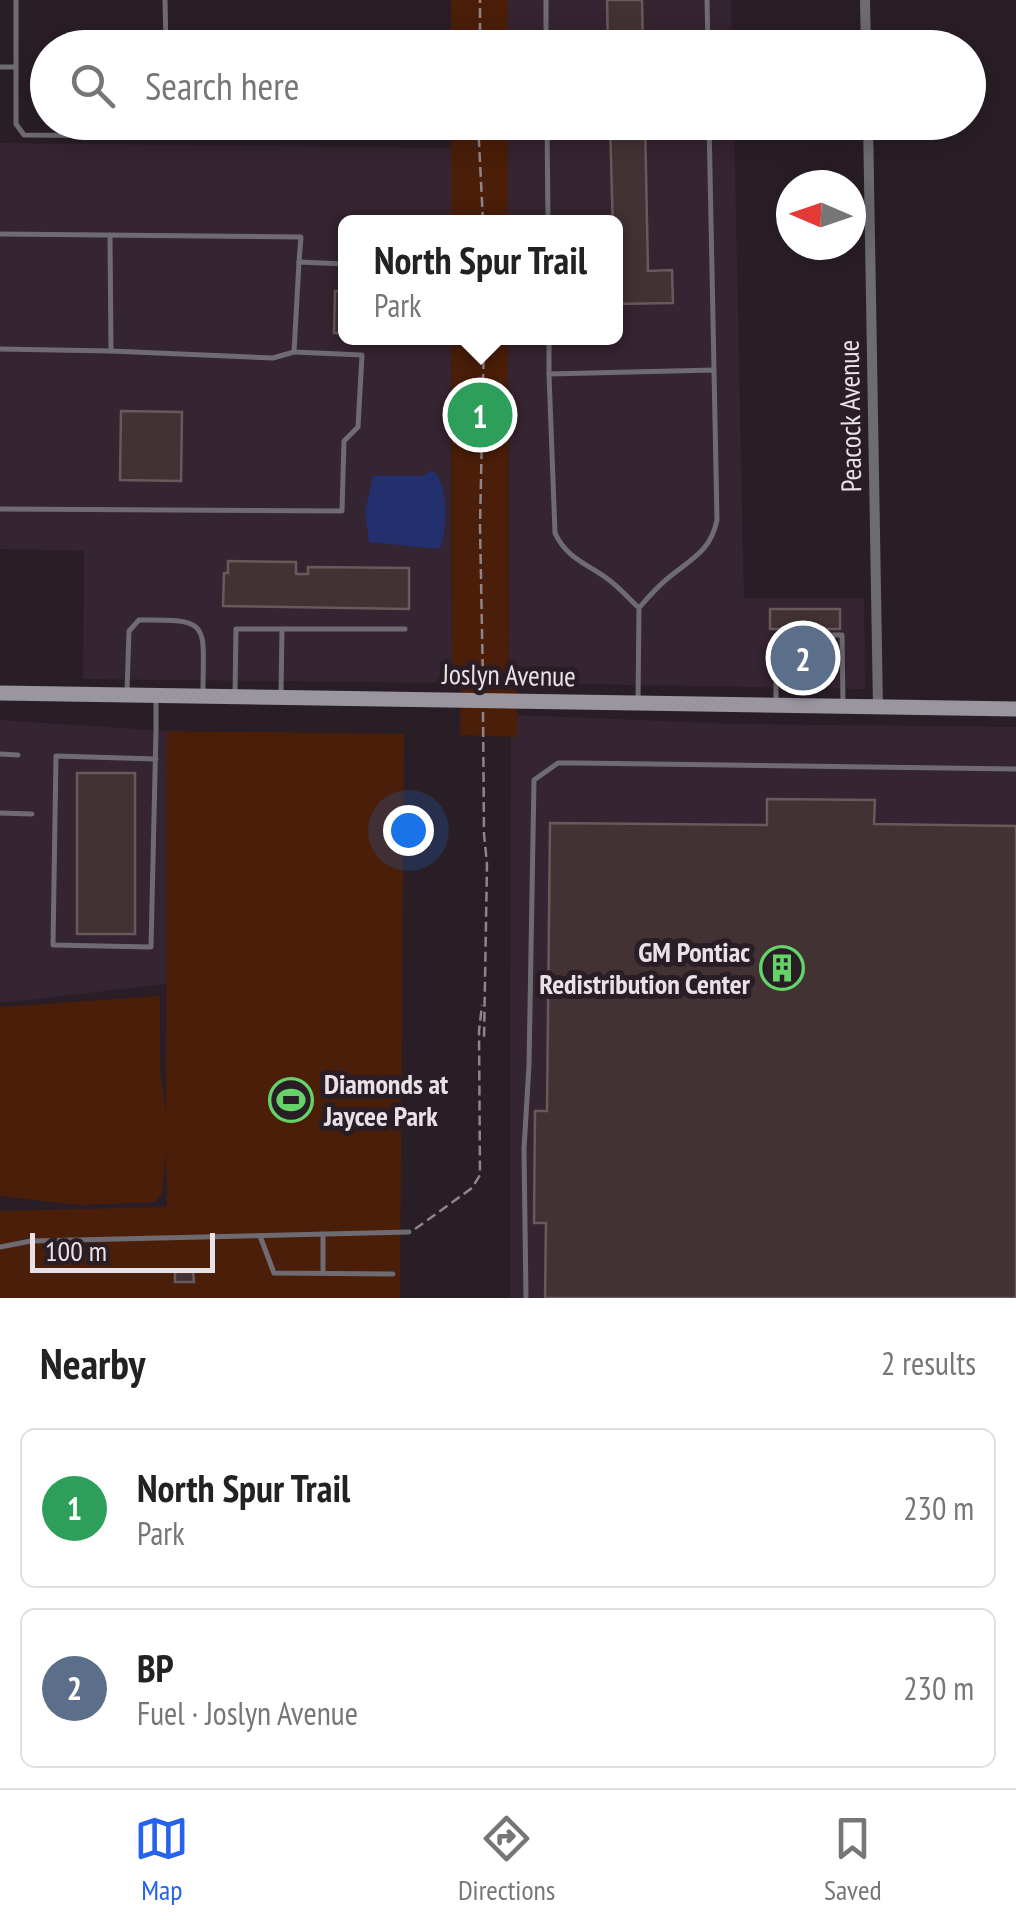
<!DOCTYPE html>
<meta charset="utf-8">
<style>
body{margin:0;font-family:"PT Sans Narrow",sans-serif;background:#f2f2f2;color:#222}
.compass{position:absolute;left:776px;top:170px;width:90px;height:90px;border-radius:50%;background:#fff;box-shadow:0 5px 25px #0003;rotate:272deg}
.scale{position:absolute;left:30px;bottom:25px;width:185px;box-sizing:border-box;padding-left:10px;border:5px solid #e9e1e6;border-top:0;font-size:28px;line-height:35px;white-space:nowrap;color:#e9e1e6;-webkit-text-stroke:8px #2a1e26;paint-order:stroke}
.you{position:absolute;left:408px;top:830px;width:35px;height:35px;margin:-25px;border:8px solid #fff;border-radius:50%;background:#1a73e8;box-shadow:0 0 0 15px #1a73e833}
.badge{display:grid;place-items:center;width:65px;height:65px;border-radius:50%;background:#2563eb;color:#fff;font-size:32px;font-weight:700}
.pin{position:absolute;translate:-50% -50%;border:5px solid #fff;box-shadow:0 2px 10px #0006}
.popup{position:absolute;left:338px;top:215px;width:285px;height:130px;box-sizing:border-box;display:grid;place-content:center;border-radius:15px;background:#fff;filter:drop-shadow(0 2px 8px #0005);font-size:32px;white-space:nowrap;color:#767676}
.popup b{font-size:38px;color:#222}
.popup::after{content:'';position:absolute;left:50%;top:100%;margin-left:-20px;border:20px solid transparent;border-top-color:#fff}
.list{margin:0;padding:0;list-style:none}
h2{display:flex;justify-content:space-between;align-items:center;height:130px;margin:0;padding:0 40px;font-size:42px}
h2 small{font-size:32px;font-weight:400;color:#767676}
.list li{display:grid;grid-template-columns:65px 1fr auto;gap:30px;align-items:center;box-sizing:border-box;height:160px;margin:0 20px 20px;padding:0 20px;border:2px solid #e0e0e0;border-radius:15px}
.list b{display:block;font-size:38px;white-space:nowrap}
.list p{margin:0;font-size:32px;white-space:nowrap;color:#767676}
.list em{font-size:32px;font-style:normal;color:#767676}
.icon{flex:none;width:55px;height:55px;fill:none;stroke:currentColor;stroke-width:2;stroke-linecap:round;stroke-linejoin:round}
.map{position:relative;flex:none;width:1016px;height:1298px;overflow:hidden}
.search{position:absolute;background:#fff;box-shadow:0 5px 25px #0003;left:30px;right:30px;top:30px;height:110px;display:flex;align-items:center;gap:25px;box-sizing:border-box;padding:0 35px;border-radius:55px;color:#767676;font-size:38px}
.sheet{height:490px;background:#fff}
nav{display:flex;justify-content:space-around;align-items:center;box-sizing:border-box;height:140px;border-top:2px solid #e0e0e0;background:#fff;font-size:28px;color:#767676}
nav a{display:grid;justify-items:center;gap:5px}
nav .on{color:#2563eb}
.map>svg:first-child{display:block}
.built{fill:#352431}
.green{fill:#4a1e09}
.water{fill:#22306d}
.building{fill:#423234;stroke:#6a595b;stroke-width:2.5}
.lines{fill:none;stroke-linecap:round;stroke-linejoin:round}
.path{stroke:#8e848a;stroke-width:2.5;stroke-dasharray:10 5;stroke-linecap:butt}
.service{stroke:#6e6c72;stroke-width:5}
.minor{stroke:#6e6c72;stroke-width:10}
.secondary{stroke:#9996a0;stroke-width:15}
.labels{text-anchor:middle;stroke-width:10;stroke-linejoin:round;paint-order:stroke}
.street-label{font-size:28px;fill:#e9e1e6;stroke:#2a1e26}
.poi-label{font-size:28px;font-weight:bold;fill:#e9e1e6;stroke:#2a1e26;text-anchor:end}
</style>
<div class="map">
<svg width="1016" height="1298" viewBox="0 0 1016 1298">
<rect width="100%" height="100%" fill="#2a1e26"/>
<g class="built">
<path d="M508 0H731L732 47H508Z"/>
<path d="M508 123H734L744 598H864L865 689 509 683 508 338H615V222H508Z"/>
<path d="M0 143 451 148V222H345V338H451L452 683 83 679 84 551 0 549Z"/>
<path d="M517 715 739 724 1016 727V1298H510L511 737H517Z"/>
<path d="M0 720 167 731V984L0 1003Z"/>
</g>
<g class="green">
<rect x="451" y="0" width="57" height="47"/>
<rect x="451" y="123" width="57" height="99"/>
<path d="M451 338H508L509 683 518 684 517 737 460 735 461 683H452Z"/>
<path d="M167 731 404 734 400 1298H0V1211L167 1207 166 1151 162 1193 155 1202 80 1205 0 1196V1007L160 996V1070L166 1114Z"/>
</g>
<path class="water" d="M432 470C450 484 447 528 440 549L369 542 365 512 373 476H423Z"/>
<g class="building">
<path d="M607 0H642L643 48H608Z"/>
<path d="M610 122H645L648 271 672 270 673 303 615 304Z"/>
<path d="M335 291H345V333H334Z"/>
<path d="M121 411 182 412 181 481 120 480Z"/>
<path d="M228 561 296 562V574H308V567L409 568V609L223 606 224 573H228Z"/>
<rect x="770" y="609" width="70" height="20"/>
<rect x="781" y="642" width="48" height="29"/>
<rect x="77" y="773" width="58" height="161"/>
<path d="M767 799 875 800 874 824 1016 826V1298H545L546 1223H534L535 1111H547L550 823 767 825Z"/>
<path d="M175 1272H193L194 1282H175Z"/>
</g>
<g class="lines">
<g class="path">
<path d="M480 48V0"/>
<path d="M478 122 483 222"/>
<path d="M483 684 480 526 484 338"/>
<path d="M483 712 484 834 487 864 484 1040"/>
<path d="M415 1229 472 1188 480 1175 479 1031 482 1005"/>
</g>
<g class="service">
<path d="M16 0V124L24 135 153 136 165 122"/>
<path d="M165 0 166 48"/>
<path d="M546 0V48"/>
<path d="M707 0 708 48"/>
<path d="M0 67H16"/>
<path d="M547 122 548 222"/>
<path d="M709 122 714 369"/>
<path d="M0 234 301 237 299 262"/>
<path d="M110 235 111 351 273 358 294 352"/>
<path d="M549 338V374"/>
<path d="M0 349 111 351"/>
<path d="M0 509 342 511 344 441 358 427 362 355 294 352 299 262 345 264"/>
<path d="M282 629H405"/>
<path d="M127 691 129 631 139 620C213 619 203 624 203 693"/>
<path d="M235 693 236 629H282L281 693"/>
<path d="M638 701 639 608C629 599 620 588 609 580 588 564 567 559 555 533L549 374 714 370 717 520C711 549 695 557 673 574 660 584 649 596 639 608"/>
<path d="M776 703V635H842L843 704"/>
<path d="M0 754 18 755"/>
<path d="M156 759 56 756 53 945 151 947 156 731V698"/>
<path d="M0 813 32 814"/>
<path d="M323 1234V1273"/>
<path d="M260 1236 274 1273 393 1274"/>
<path d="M0 1247 31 1241 409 1232"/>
<path d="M526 1298 524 1149 529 1065 534 780 558 763H577L1016 769"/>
</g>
<g class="minor">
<path d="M865 0 866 48"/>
<path d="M868 122 878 708"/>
</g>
<path class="secondary" d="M0 693 1016 709"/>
</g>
<defs>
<g id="building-ring" transform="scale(2.25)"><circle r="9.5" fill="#2a1e26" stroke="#64d468" stroke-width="1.5"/><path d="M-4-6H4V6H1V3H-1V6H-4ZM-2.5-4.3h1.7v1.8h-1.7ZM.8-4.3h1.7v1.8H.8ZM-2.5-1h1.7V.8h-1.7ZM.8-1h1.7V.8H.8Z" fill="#64d468"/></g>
<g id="stadium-ring" transform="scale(2.25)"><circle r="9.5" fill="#2a1e26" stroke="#64d468" stroke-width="1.5"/><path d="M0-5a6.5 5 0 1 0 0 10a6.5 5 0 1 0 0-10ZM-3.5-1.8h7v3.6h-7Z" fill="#64d468"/></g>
</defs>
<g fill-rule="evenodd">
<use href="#building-ring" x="782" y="968"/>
<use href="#stadium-ring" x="291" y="1100"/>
</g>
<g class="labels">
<g class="street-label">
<text transform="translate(850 416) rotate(-91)" y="10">Peacock Avenue</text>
<text transform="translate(509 675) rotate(1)" y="10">Joslyn Avenue</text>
</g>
<g class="poi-label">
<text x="750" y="962">GM Pontiac<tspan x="750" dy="32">Redistribution Center</tspan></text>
<text x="324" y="1094" text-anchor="start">Diamonds at<tspan x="324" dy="32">Jaycee Park</tspan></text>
</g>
</g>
</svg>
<svg class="compass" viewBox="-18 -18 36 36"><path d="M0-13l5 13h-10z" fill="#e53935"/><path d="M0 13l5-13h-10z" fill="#767676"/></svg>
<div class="scale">100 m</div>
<div class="you"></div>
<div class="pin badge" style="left:480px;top:415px;background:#2e9e5b">1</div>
<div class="popup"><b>North Spur Trail</b>Park</div>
<div class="pin badge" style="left:803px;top:658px;background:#5c6f8a">2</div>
<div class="search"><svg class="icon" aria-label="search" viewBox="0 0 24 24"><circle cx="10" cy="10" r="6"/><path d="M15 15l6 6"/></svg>Search here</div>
</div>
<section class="sheet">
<h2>Nearby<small>2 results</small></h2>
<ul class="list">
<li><span class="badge" style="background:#2e9e5b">1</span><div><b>North Spur Trail</b><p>Park</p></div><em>230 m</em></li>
<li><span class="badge" style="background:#5c6f8a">2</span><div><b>BP</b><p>Fuel · Joslyn Avenue</p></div><em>230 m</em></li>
</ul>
</section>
<nav>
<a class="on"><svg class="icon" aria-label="map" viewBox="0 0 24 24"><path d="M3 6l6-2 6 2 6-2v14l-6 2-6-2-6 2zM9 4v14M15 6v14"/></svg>Map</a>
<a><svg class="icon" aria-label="directions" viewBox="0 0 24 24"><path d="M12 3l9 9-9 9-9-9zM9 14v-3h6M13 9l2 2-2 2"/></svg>Directions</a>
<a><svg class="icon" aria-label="saved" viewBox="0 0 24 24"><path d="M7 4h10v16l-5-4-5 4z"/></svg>Saved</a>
</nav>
